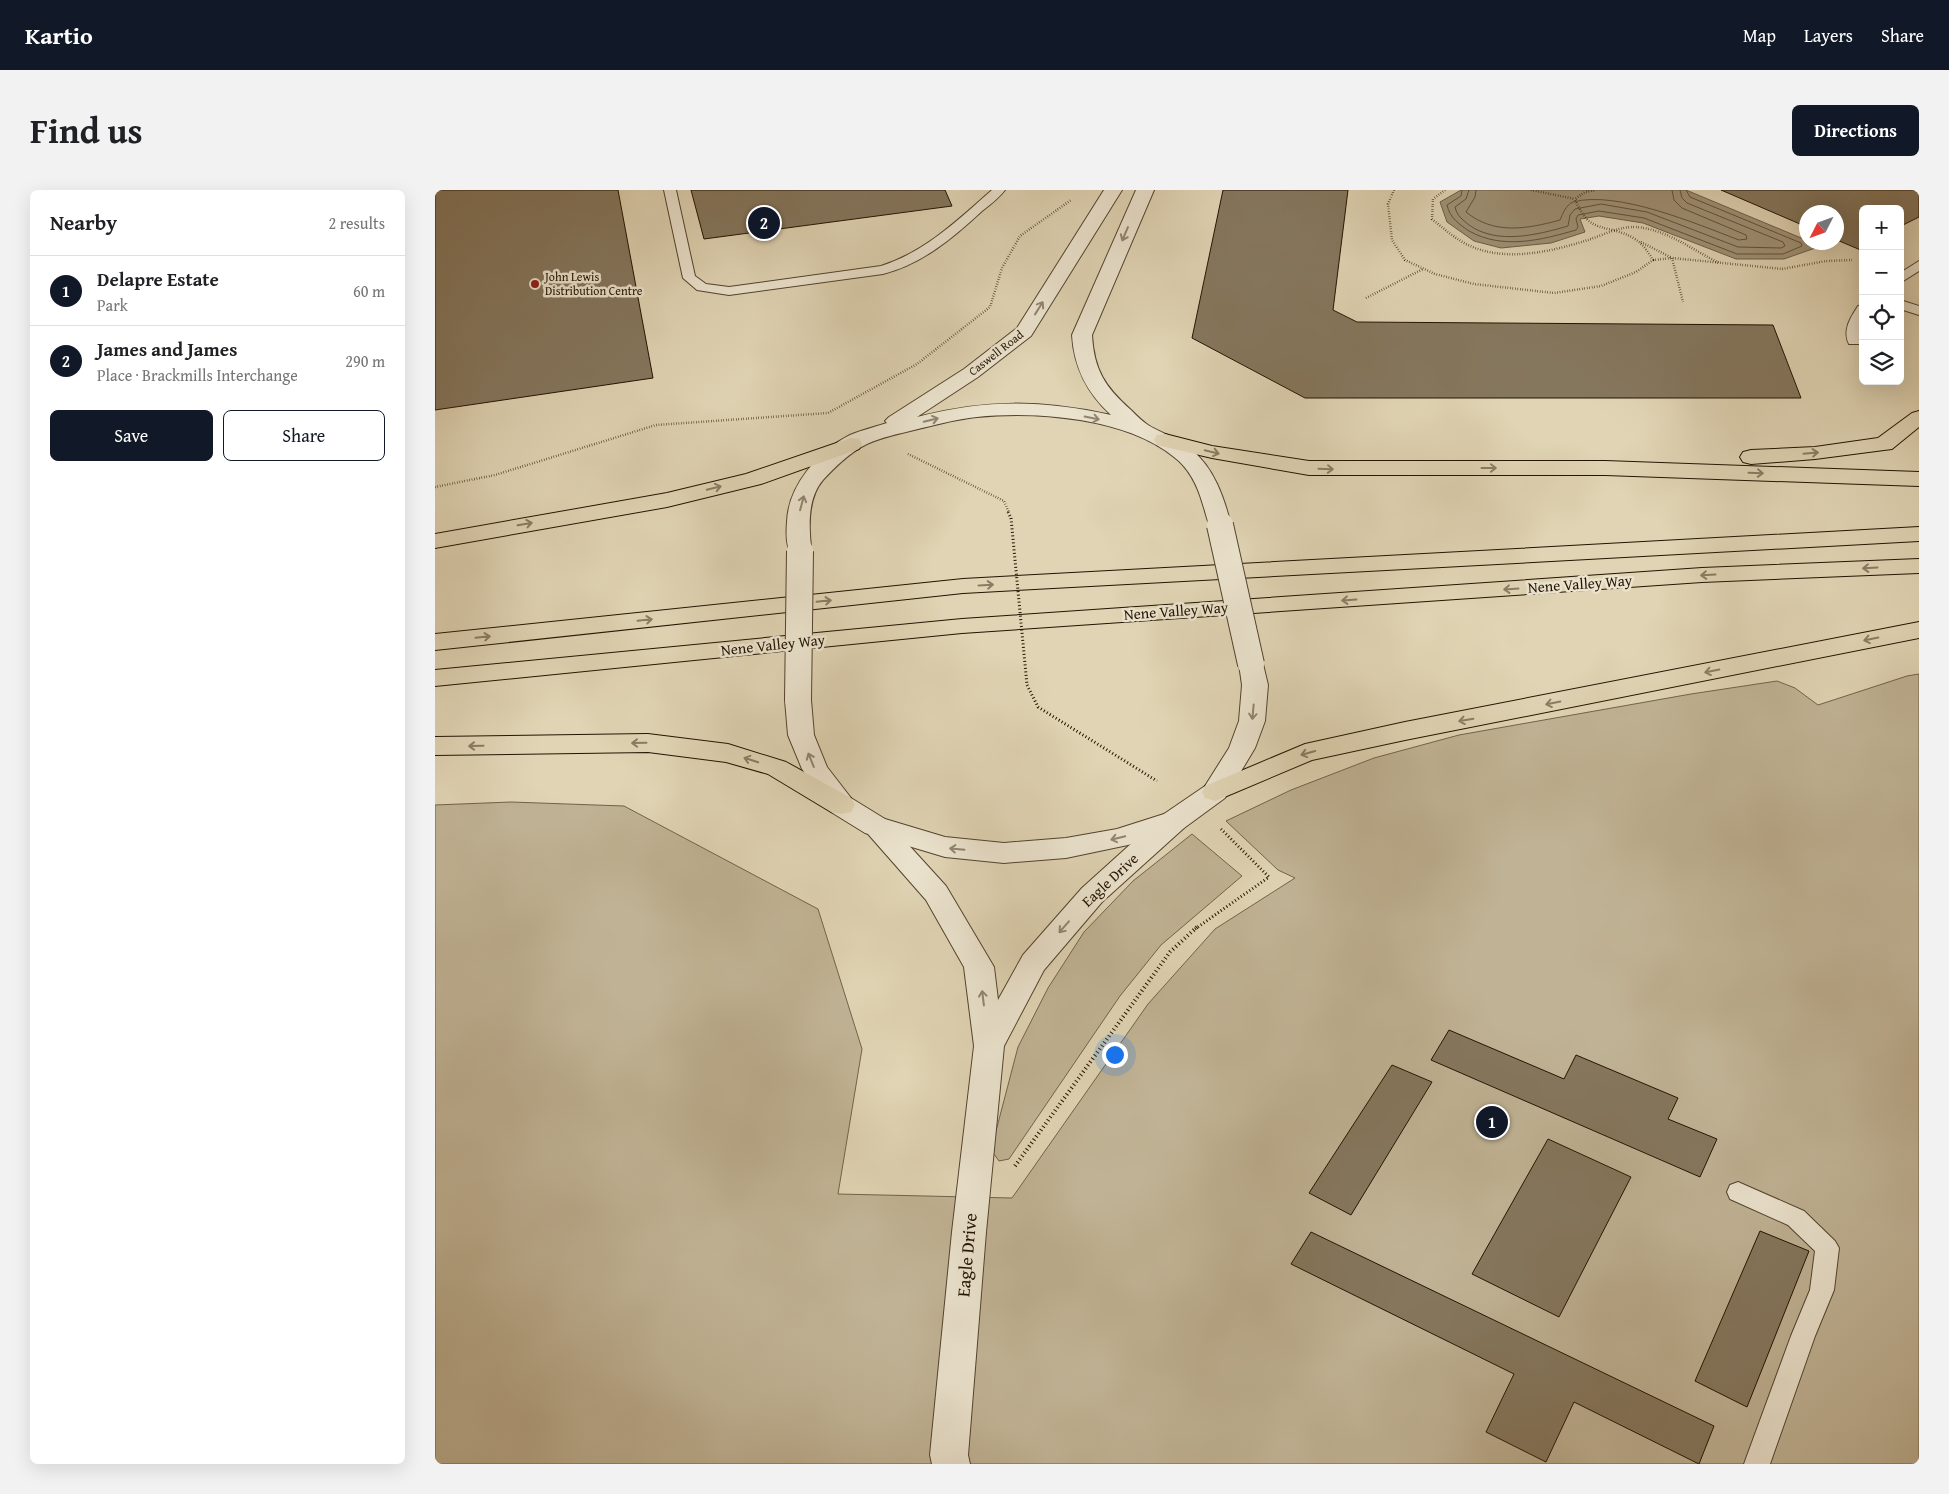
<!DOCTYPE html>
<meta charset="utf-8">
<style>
body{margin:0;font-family:"Gentium Book Plus",serif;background:#f2f2f2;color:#202124}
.controls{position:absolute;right:15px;top:15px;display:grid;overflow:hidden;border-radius:8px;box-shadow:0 5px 20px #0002}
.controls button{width:45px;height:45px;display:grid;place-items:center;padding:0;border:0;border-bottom:1px solid #e0e0e0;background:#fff;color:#202124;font:25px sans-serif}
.compass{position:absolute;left:1364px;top:15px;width:45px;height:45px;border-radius:50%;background:#fff;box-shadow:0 5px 20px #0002;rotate:228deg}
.you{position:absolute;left:679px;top:864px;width:18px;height:18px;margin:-12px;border:4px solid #fff;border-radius:50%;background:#1a73e8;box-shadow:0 0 0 8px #1a73e833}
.badge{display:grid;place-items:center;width:32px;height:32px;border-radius:50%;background:#111827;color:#fff;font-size:16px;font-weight:700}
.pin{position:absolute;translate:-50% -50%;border:2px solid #fff;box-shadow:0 1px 5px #0006}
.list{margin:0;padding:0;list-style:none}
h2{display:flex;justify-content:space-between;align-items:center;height:65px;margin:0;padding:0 20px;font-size:21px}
h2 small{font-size:16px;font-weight:400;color:#757577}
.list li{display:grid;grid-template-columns:32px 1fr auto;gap:15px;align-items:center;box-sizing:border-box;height:70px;padding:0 20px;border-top:1px solid #e0e0e0}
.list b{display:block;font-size:19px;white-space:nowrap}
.list p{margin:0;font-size:16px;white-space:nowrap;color:#757577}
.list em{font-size:16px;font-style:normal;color:#757577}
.actions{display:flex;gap:10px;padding:15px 20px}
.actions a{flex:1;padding:11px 0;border:1px solid #111827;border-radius:8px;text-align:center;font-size:18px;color:#111827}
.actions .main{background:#111827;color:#fff}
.icon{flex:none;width:28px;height:28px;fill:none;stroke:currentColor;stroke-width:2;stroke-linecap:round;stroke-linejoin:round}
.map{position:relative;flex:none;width:1484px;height:1274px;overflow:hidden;border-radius:8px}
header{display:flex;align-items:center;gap:30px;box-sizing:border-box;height:70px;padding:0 25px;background:#111827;color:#fff}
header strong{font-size:24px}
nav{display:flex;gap:28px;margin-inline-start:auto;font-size:18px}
.intro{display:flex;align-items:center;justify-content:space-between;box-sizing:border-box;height:120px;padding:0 30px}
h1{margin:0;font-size:35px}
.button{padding:12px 22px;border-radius:8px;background:#111827;color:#fff;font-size:18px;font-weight:700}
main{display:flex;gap:30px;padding:0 30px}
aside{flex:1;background:#fff;border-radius:8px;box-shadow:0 5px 20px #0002}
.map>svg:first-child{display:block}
.green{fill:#c0b395;stroke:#71634a}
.water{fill:#9f9277;stroke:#6d5f47}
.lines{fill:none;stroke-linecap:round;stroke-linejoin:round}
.shore{stroke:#60523c;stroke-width:1}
.building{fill:#85775e;stroke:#221300}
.service-casing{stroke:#52432d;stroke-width:2}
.minor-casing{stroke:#52432d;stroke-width:2}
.tertiary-casing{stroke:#52432d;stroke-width:2}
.trunk-casing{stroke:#221300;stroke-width:2}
.path-far2{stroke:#221300;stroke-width:2.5;stroke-dasharray:0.5 2;stroke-linecap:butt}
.path-far1{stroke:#221300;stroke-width:3;stroke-dasharray:1 2.5;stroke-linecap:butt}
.path{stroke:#221300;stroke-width:4;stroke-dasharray:1 3;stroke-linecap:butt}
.service{fill:#ebe3ce;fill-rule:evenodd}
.minor{fill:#ebe3ce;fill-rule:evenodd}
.tertiary{fill:#ebe3ce;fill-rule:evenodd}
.trunk{fill:#e0d4b4;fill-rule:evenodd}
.tertiary-bridge-casing{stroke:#52432d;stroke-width:28;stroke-linecap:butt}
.path-bridge{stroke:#221300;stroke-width:3;stroke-dasharray:1 2.5;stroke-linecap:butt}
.tertiary-bridge{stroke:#ebe3ce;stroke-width:26}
.oneway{stroke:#918571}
.oneway2{stroke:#8a7d63}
.poi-dot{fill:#8f2418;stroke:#ebe3ce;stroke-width:2}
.labels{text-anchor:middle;stroke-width:5;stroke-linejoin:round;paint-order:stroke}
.far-poi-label{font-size:12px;fill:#221300;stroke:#ebe3ce;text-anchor:start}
.far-street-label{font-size:12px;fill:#221300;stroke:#ebe3ce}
.street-label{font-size:15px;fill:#221300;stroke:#ebe3ce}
.near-street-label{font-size:18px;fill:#221300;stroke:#ebe3ce}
</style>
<header>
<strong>Kartio</strong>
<nav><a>Map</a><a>Layers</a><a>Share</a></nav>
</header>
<div class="intro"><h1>Find us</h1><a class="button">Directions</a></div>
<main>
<aside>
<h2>Nearby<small>2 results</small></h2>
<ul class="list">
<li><span class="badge">1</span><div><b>Delapre Estate</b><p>Park</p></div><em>60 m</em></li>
<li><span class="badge">2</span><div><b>James and James</b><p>Place · Brackmills Interchange</p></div><em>290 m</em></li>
</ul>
<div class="actions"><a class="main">Save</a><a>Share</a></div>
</aside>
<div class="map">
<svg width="1484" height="1274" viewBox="0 0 1484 1274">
<rect width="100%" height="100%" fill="#e0d4b4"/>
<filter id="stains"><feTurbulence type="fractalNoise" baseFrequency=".004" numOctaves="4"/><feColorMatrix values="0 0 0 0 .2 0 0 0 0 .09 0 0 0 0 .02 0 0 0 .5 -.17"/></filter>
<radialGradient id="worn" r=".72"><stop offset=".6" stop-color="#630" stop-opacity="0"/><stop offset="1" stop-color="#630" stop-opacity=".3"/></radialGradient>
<g class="green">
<path d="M1484 484V1274H0V615L76 612 189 616 383 719 427 859 403 1004 577 1008 713 814 780 739 860 688 843 680 791 631 856 600 939 568 1024 545 1256 504 1342 491 1360 498 1383 515 1472 486Z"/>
<path d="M757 644 807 686 726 755 685 806 574 969 564 971 556 960 583 857 613 798 649 742 698 691Z"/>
</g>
<path class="water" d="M1026 0H1251L1371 50 1372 52 1386 56 1349 69H1301L1208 33 1164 26 1145 29 1150 42 1116 53 1066 58 1039 51 1012 32 1005 12Z"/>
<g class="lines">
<g class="shore">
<path d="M1027 0 1026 6 1012 15C1015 28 1024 34 1034 41 1068 60 1106 50 1141 40L1143 37 1141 29 1143 25 1164 21 1209 28 1302 64H1348L1367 56 1366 53 1255 7 1251 0"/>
<path d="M1034 0 1031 9 1020 17C1022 26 1027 29 1034 35 1062 55 1102 45 1133 36L1135 25 1140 19 1166 14 1212 22 1303 57 1346 58 1350 56 1348 52 1252 13 1247 8 1245 0"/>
<path d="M1041 0 1040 7 1031 22C1059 45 1092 39 1125 30 1128 23 1131 15 1138 12 1182 0 1262 34 1304 50L1312 49 1311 45 1247 18 1239 10 1237 0"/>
</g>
</g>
<g class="building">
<path d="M0 0H183L218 188 0 220Z"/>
<path d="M256 0H510L517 16 269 49Z"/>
<path d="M788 0H913L898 120 922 132 1338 135 1366 208H870L757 148Z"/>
<path d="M1286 0H1480L1484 2V27L1468 35 1465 33V19H1428V61L1402 50V22H1372V37Z"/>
<path d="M1014 840 1129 889 1141 865 1243 908 1233 929 1282 949 1265 987 996 870Z"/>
<path d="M957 875 997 892 916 1025 874 1003Z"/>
<path d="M1113 949 1196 987 1124 1127 1037 1084Z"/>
<path d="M1325 1041 1374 1061 1312 1217 1260 1191Z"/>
<path d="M876 1042 1279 1236 1264 1274 1139 1212 1111 1272 1051 1242 1079 1184 856 1074Z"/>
</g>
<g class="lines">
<g class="service-casing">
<g id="service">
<path d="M229 0H241L260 86 271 94 294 97 446 76C490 62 523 30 557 0H570C564 8 555 15 547 21 518 48 487 74 448 84L294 105 262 100 248 88Z"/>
<path d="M1484 71V81L1465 93V83Z"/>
<path d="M1465 110 1484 116V125L1465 119Z"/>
<path d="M1428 115 1426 151 1424 154H1414C1407 140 1416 127 1423 116Z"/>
<path d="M1303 992 1369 1021 1400 1051 1404 1058 1399 1100 1380 1146 1335 1274H1309L1356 1146 1375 1100 1380 1061 1353 1035 1295 1009 1292 1002 1295 995Z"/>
</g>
</g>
<g class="minor-casing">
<path id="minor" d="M739 622 749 624 753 631 749 638 667 712 609 780 569 856 551 1042 533 1265 535 1274H497L495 1265 517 1042 539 856 529 777 491 710 426 636 430 629 440 626 450 629 511 696 559 777 563 810 588 765 647 698 729 624Z"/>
</g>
<g class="tertiary-casing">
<g id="tertiary">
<path d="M669 0H687L596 146 543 187 482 227C551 209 607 210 676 225 652 203 639 178 637 145L701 0H719L657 145C659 180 670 197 696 220 701 225 707 231 713 235 727 244 743 247 756 259 779 278 789 307 796 335L793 340 785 342 777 340C772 332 771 323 768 315 763 297 755 279 739 267 691 228 602 221 542 227 521 229 500 235 479 240 463 244 447 247 432 254 415 262 400 277 388 290 375 305 374 326 375 344 375 352 378 359 373 366L365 368 357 366C351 357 351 343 352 332 353 296 383 261 415 245 427 240 440 237 452 233L450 231 454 227 529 179 582 138Z"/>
<path d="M816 466 825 468 828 474 833 495 830 531 820 558 790 608 749 638 693 655 631 668 569 673 510 667 430 643 396 622 367 579 353 545 350 510 354 504 363 502 372 504 376 510 379 545 392 577 416 608 450 629 510 647 569 653 631 648 682 639 729 624 770 596 794 558 804 531 807 495 804 474 807 468Z"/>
</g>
</g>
<g class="trunk-casing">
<g id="trunk">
<path d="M1484 221V237L1457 259 1449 260 1380 269 1316 274 1308 272 1305 267 1308 262 1316 260 1380 257 1443 248 1477 223Z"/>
<path d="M730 244 777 256 874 271H1170L1484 282V296L1170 285H874L777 268 722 255 719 250 722 245Z"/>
<path d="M416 248 424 249 427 254 424 259 326 294 232 317 0 358V344L232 303 311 284Z"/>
<path d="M1484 337V351L528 403 0 460V444L528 389Z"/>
<path d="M1484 369V383L1267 392 527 443 0 496V480L527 429 1267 378Z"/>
<path d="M1484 432V448L970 550 877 570 780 611 770 608 767 602 770 596 870 554 970 532Z"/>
<path d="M213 544 293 554 351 572 416 608 420 615 416 622 406 624 396 622 333 584 291 572 213 562 0 565V547Z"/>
</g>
</g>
<g class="path-far2">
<path d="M959 0 953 14 957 50 970 70 1000 84 1039 94 1119 103 1166 96 1201 82 1218 70C1213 62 1208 54 1200 49 1172 32 1155 47 1140 9L1150 2 1161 0"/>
<path d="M1010 0 998 9 997 29C1008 38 1018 47 1031 54 1068 73 1115 62 1153 50 1168 45 1185 36 1201 37 1231 39 1258 60 1284 73"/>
<path d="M1096 0 1140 9"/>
<path d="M1206 52 1237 68 1248 112"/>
<path d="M1218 70 1237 68 1347 79 1391 71 1417 70"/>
<path d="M931 108 988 79"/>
<path d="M473 264 569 311 574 323"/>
<path d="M0 297 60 285 221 235 393 223 482 174 555 117 567 78 585 46 636 10"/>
</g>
<g class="path-far1">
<path d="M573 322 576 328"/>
<path d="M592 495 603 517 722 591"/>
<path d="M760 739 834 687 786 639"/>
</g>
<path class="path" d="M580 976 735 762 762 737"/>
<use href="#service" class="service"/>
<use href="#minor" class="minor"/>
<use href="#tertiary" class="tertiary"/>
<use href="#trunk" class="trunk"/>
<g class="tertiary-bridge-casing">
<g id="tertiary-bridge">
<path d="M785 335 816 474"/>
<path d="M363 510 365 361"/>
</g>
</g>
<path class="path-bridge" d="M576 328 592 495"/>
<use href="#tertiary-bridge" class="tertiary-bridge"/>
</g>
<defs><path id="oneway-shaft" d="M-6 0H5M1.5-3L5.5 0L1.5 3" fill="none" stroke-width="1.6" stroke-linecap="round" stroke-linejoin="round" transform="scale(1.25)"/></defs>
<g class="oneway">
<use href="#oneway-shaft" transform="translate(690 44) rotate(113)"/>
<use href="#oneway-shaft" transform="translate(604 118) rotate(-58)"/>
<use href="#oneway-shaft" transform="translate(657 228) rotate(11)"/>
<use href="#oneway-shaft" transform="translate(496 230) rotate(-13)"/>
<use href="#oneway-shaft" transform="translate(367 313) rotate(-75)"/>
<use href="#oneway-shaft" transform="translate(818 522) rotate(95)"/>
<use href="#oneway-shaft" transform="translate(376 570) rotate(-112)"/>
<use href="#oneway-shaft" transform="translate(683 648) rotate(166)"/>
<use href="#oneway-shaft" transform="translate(522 659) rotate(-175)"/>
<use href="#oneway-shaft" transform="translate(629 737) rotate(131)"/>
<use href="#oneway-shaft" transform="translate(548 808) rotate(-97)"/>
</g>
<g class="oneway2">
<use href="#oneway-shaft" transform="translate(777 262) rotate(13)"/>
<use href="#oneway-shaft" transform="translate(1376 263) rotate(-5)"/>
<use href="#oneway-shaft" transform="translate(1054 278)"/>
<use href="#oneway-shaft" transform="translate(891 279) rotate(2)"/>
<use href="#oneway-shaft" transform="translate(1321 283) rotate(2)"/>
<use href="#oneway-shaft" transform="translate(279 298) rotate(-14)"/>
<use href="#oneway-shaft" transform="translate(90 334) rotate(-10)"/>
<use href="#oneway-shaft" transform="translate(1435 378) rotate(177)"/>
<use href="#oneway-shaft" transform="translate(1273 385) rotate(177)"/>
<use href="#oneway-shaft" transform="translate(551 395) rotate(-3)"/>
<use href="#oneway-shaft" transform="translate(1076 399) rotate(176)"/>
<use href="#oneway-shaft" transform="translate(914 410) rotate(176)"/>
<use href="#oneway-shaft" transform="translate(389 411) rotate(-6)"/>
<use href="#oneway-shaft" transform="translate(210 430) rotate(-6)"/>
<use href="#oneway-shaft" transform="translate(48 447) rotate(-6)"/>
<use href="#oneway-shaft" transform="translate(1436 449) rotate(169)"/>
<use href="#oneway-shaft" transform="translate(1277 481) rotate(169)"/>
<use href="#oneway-shaft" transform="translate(1118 513) rotate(169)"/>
<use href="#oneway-shaft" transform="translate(1031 530) rotate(170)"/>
<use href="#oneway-shaft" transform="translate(204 553) rotate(179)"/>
<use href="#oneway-shaft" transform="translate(41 556) rotate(179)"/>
<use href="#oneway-shaft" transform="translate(873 563) rotate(164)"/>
<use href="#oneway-shaft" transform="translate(316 570) rotate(-162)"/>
</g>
<circle class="poi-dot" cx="100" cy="94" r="5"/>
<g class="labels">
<g class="far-poi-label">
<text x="110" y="91">John Lewis<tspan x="110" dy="14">Distribution Centre</tspan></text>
</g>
<g class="far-street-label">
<text transform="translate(561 163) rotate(-38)" y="4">Caswell Road</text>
</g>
<g class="street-label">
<text transform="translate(1145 394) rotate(-4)" y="5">Nene Valley Way</text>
<text transform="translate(741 421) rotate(-4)" y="5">Nene Valley Way</text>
<text transform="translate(338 455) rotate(-6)" y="5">Nene Valley Way</text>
<text transform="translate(675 690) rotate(-43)" y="5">Eagle Drive</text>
</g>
<g class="near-street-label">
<text transform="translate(532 1065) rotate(-85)" y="6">Eagle Drive</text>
</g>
</g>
<rect width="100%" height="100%" filter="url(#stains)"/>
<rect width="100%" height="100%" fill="url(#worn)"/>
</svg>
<div class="controls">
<button>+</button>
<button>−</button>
<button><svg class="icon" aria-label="locate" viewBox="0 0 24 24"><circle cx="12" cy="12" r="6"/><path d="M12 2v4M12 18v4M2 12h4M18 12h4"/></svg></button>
<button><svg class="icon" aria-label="layers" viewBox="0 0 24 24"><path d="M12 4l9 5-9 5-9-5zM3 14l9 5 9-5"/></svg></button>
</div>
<svg class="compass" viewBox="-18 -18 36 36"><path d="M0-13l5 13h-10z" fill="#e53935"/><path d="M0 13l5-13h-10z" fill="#757577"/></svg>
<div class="you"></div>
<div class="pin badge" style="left:1057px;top:932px">1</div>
<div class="pin badge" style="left:329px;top:33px">2</div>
</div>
</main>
